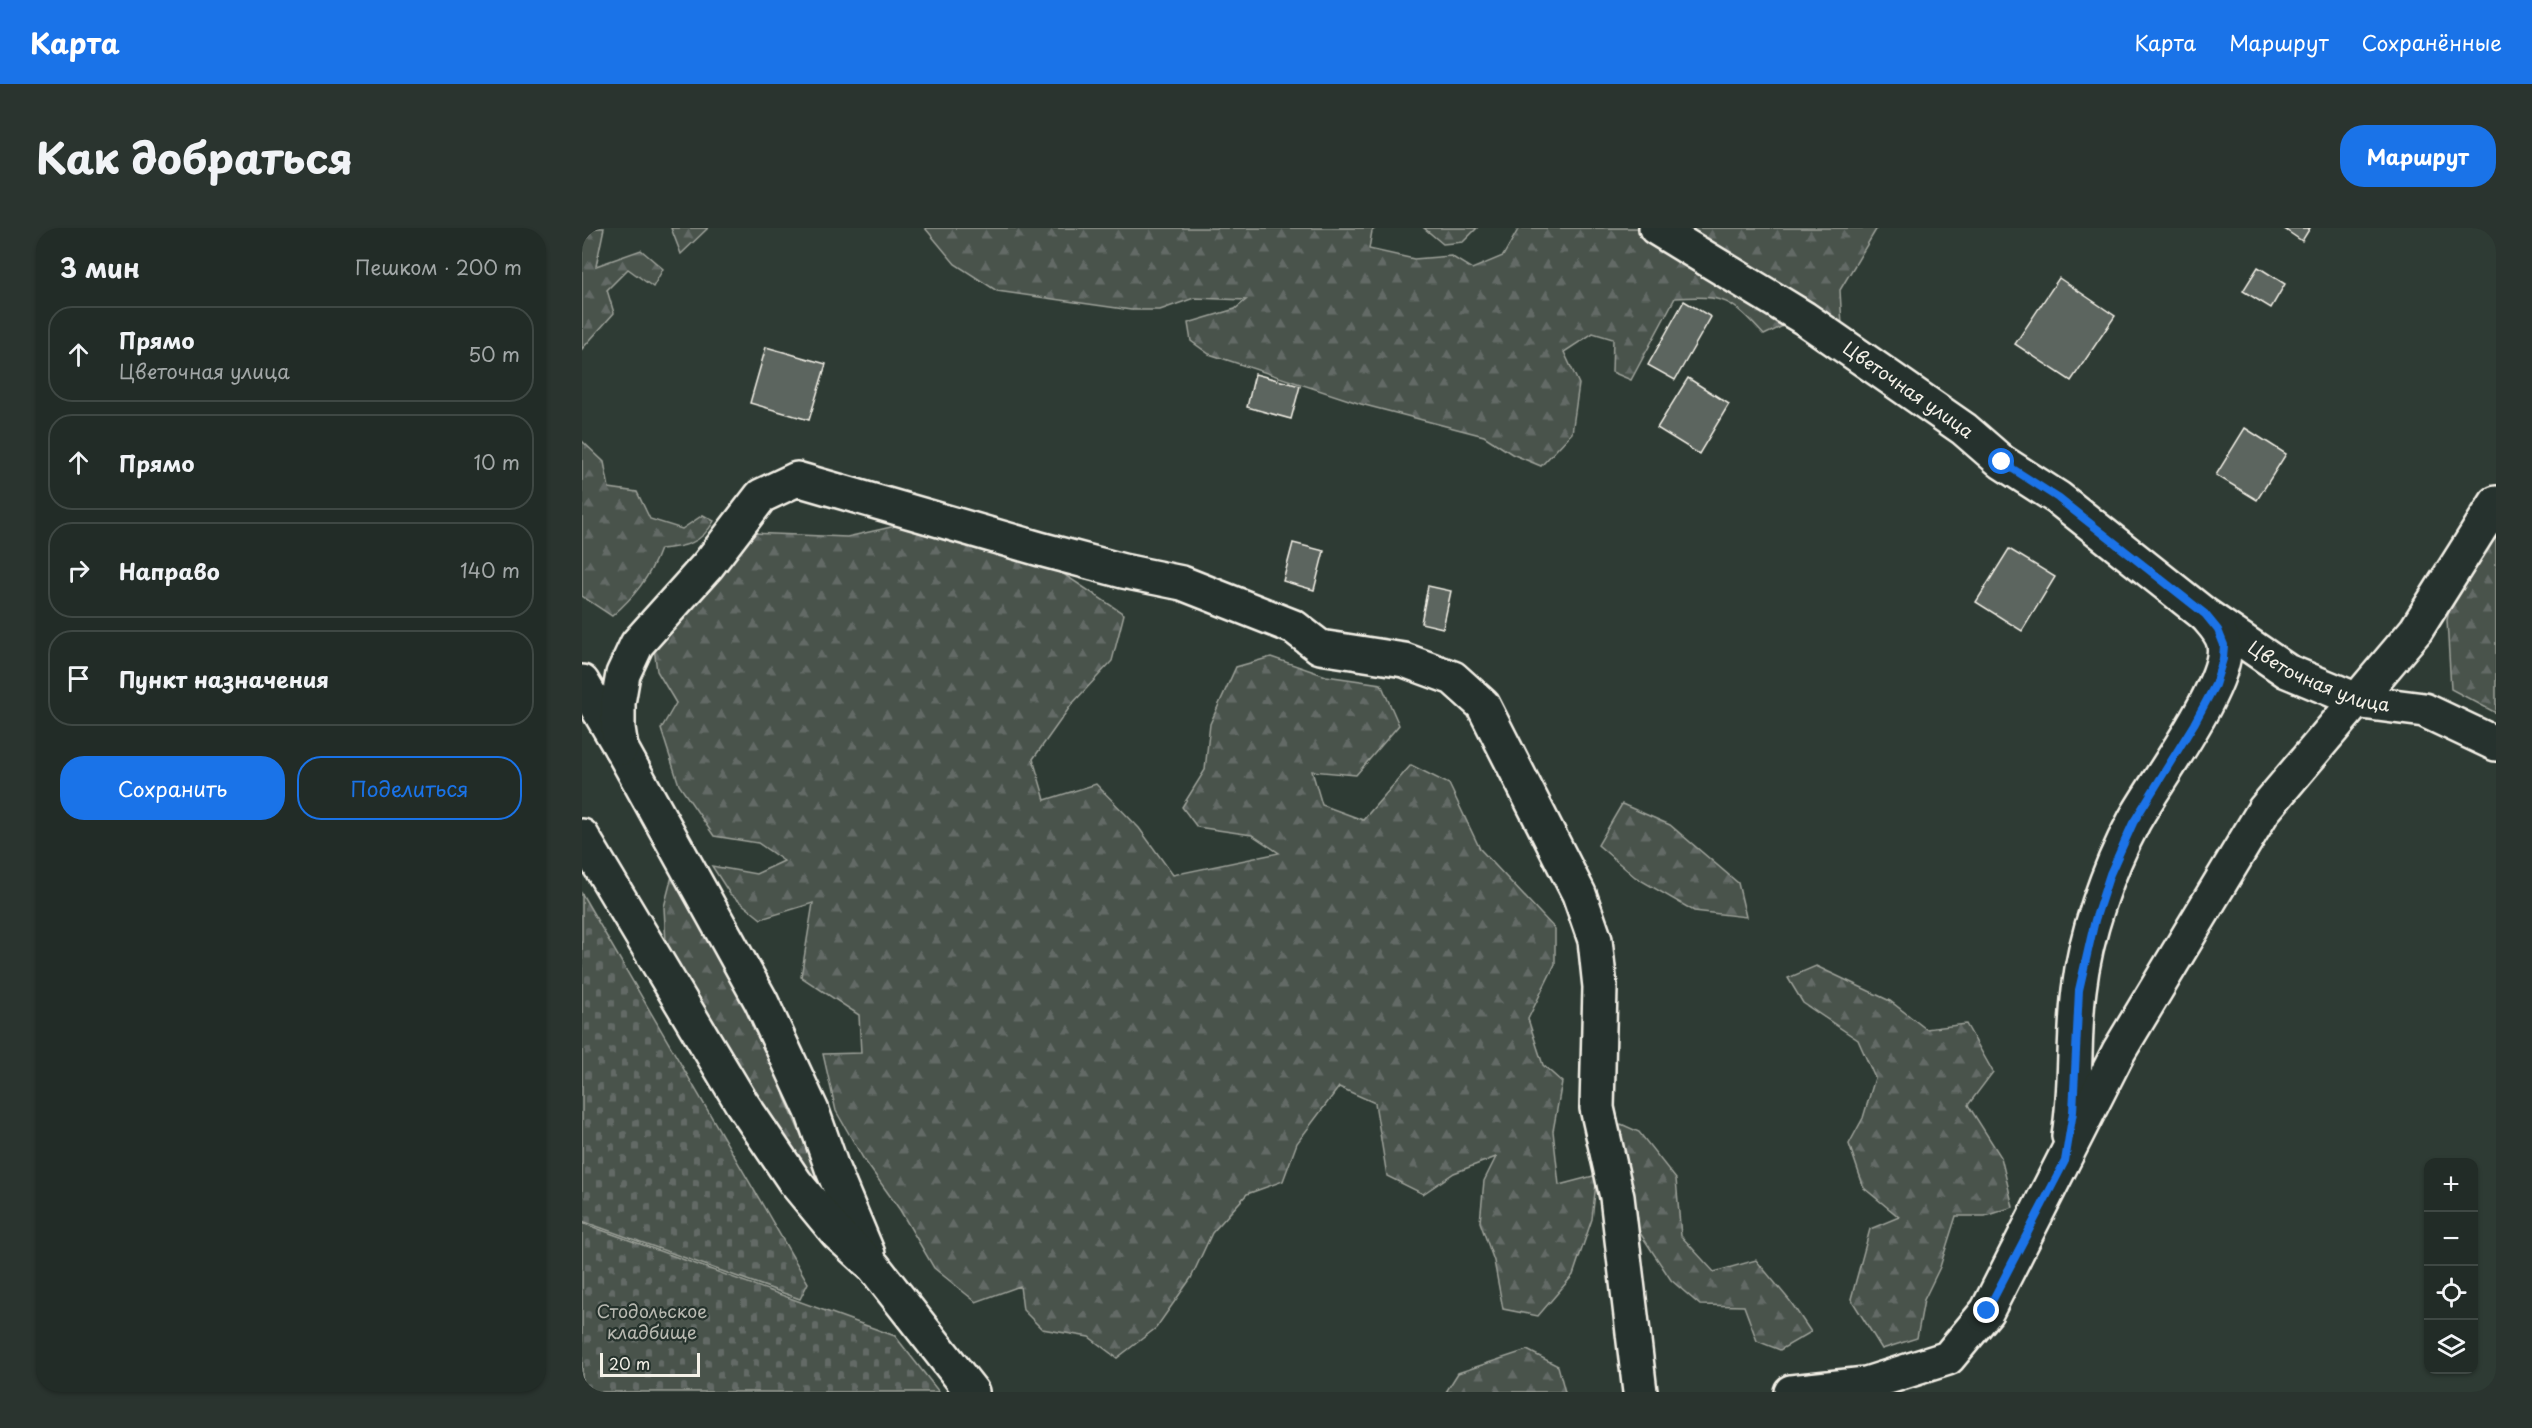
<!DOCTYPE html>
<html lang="ru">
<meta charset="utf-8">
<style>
body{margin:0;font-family:"Playpen Sans",sans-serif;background:#2a342f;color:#f1f3f6}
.controls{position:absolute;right:18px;bottom:18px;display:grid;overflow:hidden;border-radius:12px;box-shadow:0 2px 4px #0004}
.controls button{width:54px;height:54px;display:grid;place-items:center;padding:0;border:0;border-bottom:2px solid #3f4844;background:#222c27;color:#f1f3f6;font:30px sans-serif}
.scale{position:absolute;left:18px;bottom:15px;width:100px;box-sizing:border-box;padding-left:6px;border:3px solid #f4f1e8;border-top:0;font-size:16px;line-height:21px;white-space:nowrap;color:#f4f1e8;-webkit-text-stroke:4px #26332d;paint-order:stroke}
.stop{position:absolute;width:18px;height:18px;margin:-14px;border:4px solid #1a73e8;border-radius:50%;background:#fff}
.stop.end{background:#1a73e8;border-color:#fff;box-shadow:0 2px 6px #0008}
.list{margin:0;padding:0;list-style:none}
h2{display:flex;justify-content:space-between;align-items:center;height:78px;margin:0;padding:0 24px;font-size:26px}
h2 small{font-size:20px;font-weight:400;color:#a2a7a7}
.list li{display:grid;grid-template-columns:39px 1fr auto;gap:18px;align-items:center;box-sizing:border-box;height:96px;margin:0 12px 12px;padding:0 12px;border:2px solid #3f4844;border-radius:24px}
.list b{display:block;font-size:22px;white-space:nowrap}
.list p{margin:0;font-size:20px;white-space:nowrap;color:#a2a7a7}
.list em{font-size:20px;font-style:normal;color:#a2a7a7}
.actions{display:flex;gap:12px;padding:18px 24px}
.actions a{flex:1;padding:14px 0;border:2px solid #1a73e8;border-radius:24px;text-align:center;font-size:21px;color:#1a73e8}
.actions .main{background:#1a73e8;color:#fff}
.icon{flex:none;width:33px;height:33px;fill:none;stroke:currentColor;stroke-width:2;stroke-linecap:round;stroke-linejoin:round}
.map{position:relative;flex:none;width:1914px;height:1164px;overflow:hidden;border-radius:24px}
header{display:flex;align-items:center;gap:36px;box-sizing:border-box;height:84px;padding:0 30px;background:#1a73e8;color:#fff}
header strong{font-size:28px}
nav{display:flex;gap:33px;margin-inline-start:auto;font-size:21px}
.intro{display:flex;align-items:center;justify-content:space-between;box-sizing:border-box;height:144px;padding:0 36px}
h1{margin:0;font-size:42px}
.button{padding:15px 27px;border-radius:24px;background:#1a73e8;color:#fff;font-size:21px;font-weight:700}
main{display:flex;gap:36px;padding:0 36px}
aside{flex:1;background:#222c27;border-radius:24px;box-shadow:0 2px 4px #0004}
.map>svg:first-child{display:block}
.forest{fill:url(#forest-firs);stroke:#9ea29a;stroke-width:1.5}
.cemetery{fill:url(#cemetery-stones);stroke:#9ea29a;stroke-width:1.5}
.building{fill:#5c655e;stroke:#f4f1e8;stroke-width:1.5}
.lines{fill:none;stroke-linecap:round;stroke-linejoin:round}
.street-casing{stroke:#f4f1e8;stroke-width:38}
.street{stroke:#26332d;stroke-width:33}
.route{stroke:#1a73e8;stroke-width:8}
.labels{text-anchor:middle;stroke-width:4.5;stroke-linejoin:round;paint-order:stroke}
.street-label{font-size:18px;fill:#f4f1e8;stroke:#26332d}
.park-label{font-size:18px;fill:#b8b9b1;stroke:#26332d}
</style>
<header>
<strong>Карта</strong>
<nav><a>Карта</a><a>Маршрут</a><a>Сохранённые</a></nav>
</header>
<div class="intro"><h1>Как добраться</h1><a class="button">Маршрут</a></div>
<main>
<aside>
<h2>3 мин<small>Пешком · 200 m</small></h2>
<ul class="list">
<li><svg class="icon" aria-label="ahead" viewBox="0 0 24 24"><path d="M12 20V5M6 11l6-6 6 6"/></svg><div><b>Прямо</b><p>Цветочная улица</p></div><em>50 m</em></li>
<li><svg class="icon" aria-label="ahead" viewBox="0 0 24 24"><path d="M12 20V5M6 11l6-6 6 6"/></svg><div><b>Прямо</b></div><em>10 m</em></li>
<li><svg class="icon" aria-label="right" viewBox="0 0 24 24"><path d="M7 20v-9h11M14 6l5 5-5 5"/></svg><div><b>Направо</b></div><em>140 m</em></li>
<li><svg class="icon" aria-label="arrive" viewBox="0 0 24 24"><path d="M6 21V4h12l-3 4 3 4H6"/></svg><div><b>Пункт назначения</b></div></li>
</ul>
<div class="actions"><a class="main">Сохранить</a><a>Поделиться</a></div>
</aside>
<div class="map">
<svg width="1914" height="1164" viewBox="0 0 1914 1164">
<defs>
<pattern id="forest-firs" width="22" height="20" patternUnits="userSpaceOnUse" patternTransform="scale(1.5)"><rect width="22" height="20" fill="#48524c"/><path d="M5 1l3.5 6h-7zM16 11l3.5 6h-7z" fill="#636b66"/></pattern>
<pattern id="cemetery-stones" width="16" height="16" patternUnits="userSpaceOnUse" patternTransform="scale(1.5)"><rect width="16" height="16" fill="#48524c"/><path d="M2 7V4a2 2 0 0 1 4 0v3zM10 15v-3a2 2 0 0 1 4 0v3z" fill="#636b66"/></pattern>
</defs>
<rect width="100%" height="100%" fill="#2e3b34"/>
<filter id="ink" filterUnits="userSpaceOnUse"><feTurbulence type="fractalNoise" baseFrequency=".0167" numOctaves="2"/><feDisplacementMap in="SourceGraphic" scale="12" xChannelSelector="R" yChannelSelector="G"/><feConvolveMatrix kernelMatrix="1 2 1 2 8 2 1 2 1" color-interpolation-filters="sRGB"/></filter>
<g filter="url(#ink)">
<g class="forest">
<path d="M11 0H22L14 38 59 22 81 41 71 59 46 41 25 62 32 85 0 121V6Z"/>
<path d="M89 0H126L99 26Z"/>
<path d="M343 0H794L790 3 787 21 832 31 869 28 890 41 921 28 937 0H1295L1258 62 1260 98 1205 96 1182 107C1149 71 1143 67 1093 70L1049 152 1030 144 1031 111 1011 105 982 124 997 156 990 205 959 238 930 226 902 208 779 176 627 126 609 113 606 95 653 81 664 72 612 70 578 82H549L415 63 373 36Z"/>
<path d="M842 0H895L881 14 861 16Z"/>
<path d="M0 213 22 234 27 260 55 264 68 291 100 301 121 287 132 293C119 316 103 319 78 321 68 349 52 369 30 388L0 368Z"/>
<path d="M1914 270V485L1869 461 1865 392 1880 324Z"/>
<path d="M336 293 410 317 480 345 542 386 530 433 490 476 451 531 463 572 514 556 557 600 591 647 697 625 670 607 615 599 600 579 623 542 628 496 654 439 689 429 744 448 799 456 817 497 774 547 730 543 740 577 781 592 829 537 867 556 898 621 973 701V736L946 791 961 837 980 854 971 903 977 957 1015 947 1010 991 991 1047 956 1088 921 1081 912 1033 898 994 902 953 914 929 872 945 841 966 805 948 793 875 757 859 715 915 701 953 665 966 630 1005 609 1050 574 1100 535 1130 507 1109 460 1101 441 1082 438 1058 394 1074 352 1040 318 982 281 930 254 883 241 826 279 825 277 787 219 749 231 675 179 691 148 666 130 638 174 646 202 633 176 615 132 608 97 557 79 501 94 475 75 443 70 404 146 304 265 309Z"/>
<path d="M1040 576 1088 597 1156 655 1164 689 1112 683 1053 649 1016 617Z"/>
<path d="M90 648 122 691 154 751 172 803 192 831 203 870 221 912 238 938 237 963 203 916 97 750 84 715 82 679Z"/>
<path d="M1234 738 1308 773 1344 801 1384 796 1411 844 1386 877 1419 929 1431 979 1403 988H1374L1358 1039 1342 1072 1335 1110 1300 1121 1269 1071 1288 1001 1317 989 1282 960 1267 916 1281 890 1293 850 1276 812 1221 775 1206 750Z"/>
<path d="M1039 896 1057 904 1094 951 1099 1008 1132 1044 1174 1032 1208 1073 1229 1104 1198 1122 1175 1113 1162 1078 1118 1077 1089 1052 1058 1005 1043 945 1029 913Z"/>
<path d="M945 1122 976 1138 983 1164H864L876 1145Z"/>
</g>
<g class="cemetery">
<path d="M0 666 226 1055 218 1071 0 993Z"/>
<path d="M0 995 313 1108 357 1164H0Z"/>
</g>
<g class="building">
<path d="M1701 0H1728L1720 13Z"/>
<path d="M1676 39 1703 56 1689 80 1661 63Z"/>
<path d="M1477 50 1533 88 1489 153 1433 116Z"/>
<path d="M1102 73 1129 89 1093 152 1066 137Z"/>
<path d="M184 119 244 136 227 192 168 175Z"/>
<path d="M673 146 718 158 709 191 665 179Z"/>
<path d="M1106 150 1147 176 1117 226 1075 200Z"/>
<path d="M1663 200 1704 226 1675 272 1634 247Z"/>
<path d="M711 315 742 323 732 362 701 353Z"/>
<path d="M1427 321 1473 349 1440 403 1394 374Z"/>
<path d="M846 358 869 363 861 400 839 395Z"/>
</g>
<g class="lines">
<g class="street-casing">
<g id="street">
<path id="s1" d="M1074 0 1222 90 1382 201 1420 234 1476 270 1622 386 1705 443 1780 474 1842 482 1914 516"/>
<path d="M0 454 39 520 179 773 230 883 250 940 286 1026"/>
<path d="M39 520 36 500V475L41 446 55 416 126 337 179 268 215 251 458 321 541 343 600 355 712 399 738 419 822 432 871 450 901 477 997 666 1013 712 1018 759 1015 880 1035 969 1058 1164"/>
<path d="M0 608 159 874 213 954 255 1005 292 1039 390 1164"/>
<path d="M1487 908C1495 859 1491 810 1497 762 1503 708 1526 641 1552 593 1572 556 1649 454 1642 416 1640 405 1632 397 1625 389"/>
<path d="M1209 1164 1284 1156 1366 1130 1405 1083 1537 823 1682 582 1834 402 1914 275"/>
</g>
</g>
<use href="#street" class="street"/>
</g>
</g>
<g class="lines" filter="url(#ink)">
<path class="route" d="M1405 1083 1483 933 1491 884 1497 762 1513 692 1528 646 1551 595 1612 496 1633 457 1641 431 1642 417 1636 402 1623 386 1476 270 1420 234"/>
</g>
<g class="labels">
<g class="street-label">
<text dy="6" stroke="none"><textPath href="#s1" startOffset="300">Цветочная улица</textPath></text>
<text dy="6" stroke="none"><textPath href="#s1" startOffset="804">Цветочная улица</textPath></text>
</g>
<g class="park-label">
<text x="70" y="1090">Стодольское<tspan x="70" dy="21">кладбище</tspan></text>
</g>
</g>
</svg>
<div class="controls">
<button>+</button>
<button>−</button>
<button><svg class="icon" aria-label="locate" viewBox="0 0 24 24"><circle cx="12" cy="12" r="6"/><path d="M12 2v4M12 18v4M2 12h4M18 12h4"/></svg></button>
<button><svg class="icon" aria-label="layers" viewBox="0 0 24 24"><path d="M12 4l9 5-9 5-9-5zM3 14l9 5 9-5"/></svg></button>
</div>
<div class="scale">20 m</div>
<div class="stop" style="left:1420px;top:234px"></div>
<div class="stop end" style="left:1405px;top:1083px"></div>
</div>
</main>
